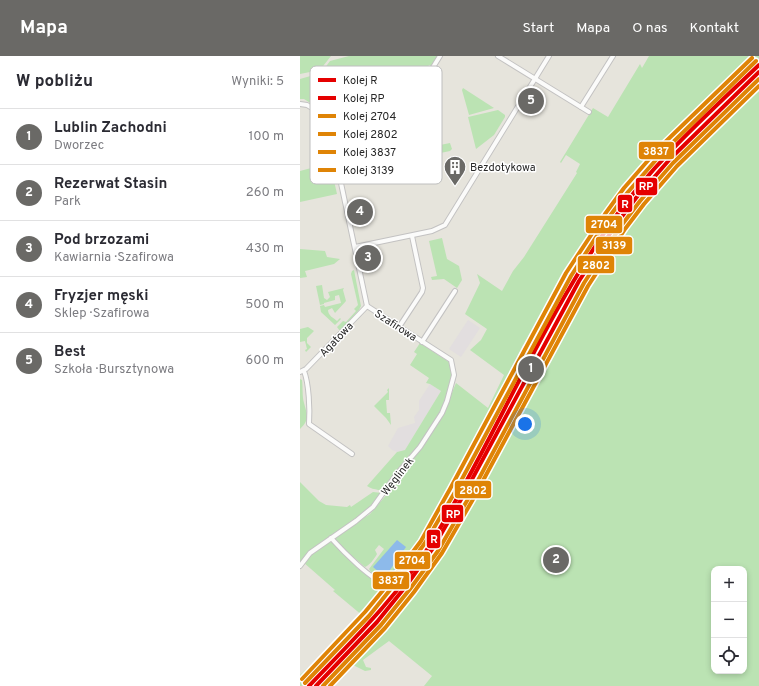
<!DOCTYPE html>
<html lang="pl">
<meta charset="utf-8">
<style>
body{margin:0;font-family:Overpass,sans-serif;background:#f2f2f3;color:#2b2b33}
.controls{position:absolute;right:12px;bottom:12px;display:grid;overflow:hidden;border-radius:8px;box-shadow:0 2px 6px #0003}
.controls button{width:36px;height:36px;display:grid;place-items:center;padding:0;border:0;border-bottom:1px solid #e1e1e2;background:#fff;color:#2b2b33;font:20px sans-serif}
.you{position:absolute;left:225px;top:368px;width:14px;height:14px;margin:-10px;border:3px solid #fff;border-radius:50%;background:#1a73e8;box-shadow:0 0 0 6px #1a73e833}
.badge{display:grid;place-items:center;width:26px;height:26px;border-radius:50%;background:#6a6966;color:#fff;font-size:13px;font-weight:700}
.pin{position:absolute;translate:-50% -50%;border:2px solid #fff;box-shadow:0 1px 4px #0006}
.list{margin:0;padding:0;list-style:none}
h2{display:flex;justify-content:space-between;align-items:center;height:52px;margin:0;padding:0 16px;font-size:17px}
h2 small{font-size:13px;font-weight:400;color:#7c7c81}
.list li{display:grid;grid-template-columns:26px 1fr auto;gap:12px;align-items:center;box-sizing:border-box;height:56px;padding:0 16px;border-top:1px solid #e1e1e2}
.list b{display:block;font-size:15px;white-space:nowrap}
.list p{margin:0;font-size:13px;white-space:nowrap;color:#7c7c81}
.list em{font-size:13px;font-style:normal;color:#7c7c81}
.icon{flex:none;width:22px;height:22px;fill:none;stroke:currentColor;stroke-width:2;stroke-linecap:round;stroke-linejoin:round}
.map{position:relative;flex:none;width:459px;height:630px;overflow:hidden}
header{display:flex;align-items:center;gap:24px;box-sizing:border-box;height:56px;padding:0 20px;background:#6a6966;color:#fff}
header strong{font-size:19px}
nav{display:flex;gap:22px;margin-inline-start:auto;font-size:14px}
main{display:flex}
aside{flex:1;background:#fff}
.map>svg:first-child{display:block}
.industrial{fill:#e2dedf}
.green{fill:#bbe3b3;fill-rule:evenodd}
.water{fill:#8dbaea}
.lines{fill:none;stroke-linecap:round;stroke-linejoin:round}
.stream{stroke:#8dbaea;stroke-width:1}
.minor-casing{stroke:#c3c2c2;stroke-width:6}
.minor{stroke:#fbfbfa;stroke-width:4}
.rail-1-casing{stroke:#fff;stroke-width:7}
.rail-2-casing{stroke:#fff;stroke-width:7}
.rail-3-casing{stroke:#fff;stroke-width:7}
.rail-4-casing{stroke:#fff;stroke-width:7}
.rail-5-casing{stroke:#fff;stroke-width:7}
.rail-6-casing{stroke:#fff;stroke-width:7}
.rail-1{stroke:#e50000;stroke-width:4}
.rail-2{stroke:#e50000;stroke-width:4}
.rail-3{stroke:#df8406;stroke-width:4}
.rail-4{stroke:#df8406;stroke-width:4}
.rail-5{stroke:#df8406;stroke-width:4}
.rail-6{stroke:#df8406;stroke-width:4}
.labels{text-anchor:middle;stroke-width:3;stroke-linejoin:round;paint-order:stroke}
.poi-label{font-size:11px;fill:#272727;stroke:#fff;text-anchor:start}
.street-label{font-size:11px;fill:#272727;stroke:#fff}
.key{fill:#fff;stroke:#bebebe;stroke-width:1}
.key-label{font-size:11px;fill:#272727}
.line-badge{stroke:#fff;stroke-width:1.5}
.badge-label{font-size:11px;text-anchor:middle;font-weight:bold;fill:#fff}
</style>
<header>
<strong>Mapa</strong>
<nav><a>Start</a><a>Mapa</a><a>O nas</a><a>Kontakt</a></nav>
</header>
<main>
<aside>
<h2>W pobliżu<small>Wyniki: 5</small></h2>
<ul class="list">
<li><span class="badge">1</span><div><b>Lublin Zachodni</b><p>Dworzec</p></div><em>100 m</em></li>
<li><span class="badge">2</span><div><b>Rezerwat Stasin</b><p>Park</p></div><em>260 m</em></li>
<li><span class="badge">3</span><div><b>Pod brzozami</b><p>Kawiarnia · Szafirowa</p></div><em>430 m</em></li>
<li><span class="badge">4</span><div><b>Fryzjer męski</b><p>Sklep · Szafirowa</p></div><em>500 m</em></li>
<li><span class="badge">5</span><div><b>Best</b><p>Szkoła · Bursztynowa</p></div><em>600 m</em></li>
</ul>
</aside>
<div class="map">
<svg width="459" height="630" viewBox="0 0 459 630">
<rect width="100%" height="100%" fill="#e6e4dc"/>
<g class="industrial">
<path d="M168 264 180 272 161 301 149 293Z"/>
<path d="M130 328 141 335 105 394 97 396 92 394 88 390 98 372 115 367 114 361 119 354V345Z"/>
</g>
<g class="green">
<path d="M0 0H31L20 14 0 18Z"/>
<path d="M49 0H138L131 10 129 9 111 38 106 41 26 57 4 43H0V23L21 17 30 5Z"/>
<path d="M349 0H459V3L349 112 312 156 284 197 265 229 237 282 223 289 192 352 197 355 142 455 130 474 94 523C83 526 75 523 69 513L84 493 79 489 75 494 77 498C75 502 69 510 65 511L38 488 35 483 36 480 70 458 88 437C83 433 74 435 67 430L97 396 105 394 141 335 130 328 126 327 129 322 110 309 117 298 114 296 120 287 149 306 153 317 150 325 148 339 150 341 156 327 188 352 204 319 170 294 181 284 187 273 165 258 180 227 177 218 202 235 213 215 224 201 277 117 276 116 280 108 266 99 261 107 260 106 293 52 308 61 340 8 342 12Z"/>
<path d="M459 17V630H124L132 620 89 585 63 604 66 611 71 612V614L65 615 51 608 45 614 43 620 33 630H23L44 609 53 597 92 555 136 500 161 456 202 390 237 325 252 300 254 284 306 190 328 159 354 128 393 85 392 83ZM414 513H444V615H414Z"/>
<path d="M163 32 194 52 169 59 162 34Z"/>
<path d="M198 54 205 59V61L194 79 176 93 168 61Z"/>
<path d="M150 87 152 93 150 95 131 99 130 91Z"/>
<path d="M30 107 37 138 0 146V115Z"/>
<path d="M142 182 147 203 159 210 162 224 157 232 144 223 132 224 131 221 137 220 129 185Z"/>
<path d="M0 193 25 195 27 201 40 203 34 208 5 215 7 221 0 222Z"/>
<path d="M54 214 61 250 59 254 40 275 37 271 43 265 46 266 56 255 54 253 58 249 51 218 52 215Z"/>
<path d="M22 229 24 242 27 244 30 241 28 236 44 232 43 234 46 245 35 257 32 252 28 254C28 260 34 262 37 265L40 262 41 263 35 269 21 256 20 250 24 249 25 251 41 247 39 239 35 240V244L24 247V248L20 249 16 230Z"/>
<path d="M8 271 14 275 7 282V287L11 291 6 296 7 298 5 294 7 293 5 285 0 286V273Z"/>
<path d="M0 323 2 324C3 331 2 340 4 347 7 358 10 364 0 373Z"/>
<path d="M89 332V344H86L87 357H90L91 369 86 362 74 350 88 336 87 334Z"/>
<path d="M0 426 19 445 26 449 47 451 50 449 51 451 73 436 82 437C75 446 66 455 56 463 37 477 14 487 0 506Z"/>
<path d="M32 486 82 533C80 544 71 553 63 560L33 535 35 534 3 506C10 498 21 487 32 486Z"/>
<path d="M24 597 31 602 4 630H0V619Z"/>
</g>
<path class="water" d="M97 484 106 491 85 521 73 511Z"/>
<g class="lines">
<g class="stream">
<path d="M98 504 100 506"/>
<path d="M89 520 100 506"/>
</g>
<g class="minor-casing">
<g id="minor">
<path d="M198 0 289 56"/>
<path d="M0 48 7 49 27 61 67 250 151 304 154 319 147 345 142 357 120 391 96 419 73 451 56 465 10 497 0 510"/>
<path d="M281 51 313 0"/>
<path d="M27 61 114 42 140 0"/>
<path d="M55 191 132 175 145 169 249 0"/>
<path d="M99 271 122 236 123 232 112 180"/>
<path d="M122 286 155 235"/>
<path d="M4 315C9 328 10 353 9 368L52 398"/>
<path d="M0 316 6 313 67 250"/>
<path d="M31 482C40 492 74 528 87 527 111 526 187 378 201 352"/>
</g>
</g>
<use href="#minor" class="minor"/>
<g class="rail-1-casing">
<path id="rail-1" d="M9 630C52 585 97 541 130 489 195 383 241 266 313 164 354 106 408 58 459 9"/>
</g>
<g class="rail-2-casing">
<path id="rail-2" d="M16 630 77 566 106 530 133 492 163 440 279 225 317 167 336 142 370 103 459 16"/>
</g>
<g class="rail-3-casing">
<path id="rail-3" d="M5 627 69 560 98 524 125 487 155 436 271 220 309 161 328 136 362 97 456 5"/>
</g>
<g class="rail-4-casing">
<path id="rail-4" d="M23 630 81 569 110 533 138 495 168 443 284 227 321 170 340 145 373 107 459 23"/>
</g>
<g class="rail-5-casing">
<path id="rail-5" d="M2 623 65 556 94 521 121 485 150 433 266 217 305 158 324 132 358 93 452 2"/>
</g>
<g class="rail-6-casing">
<path id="rail-6" d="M30 630 85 572 114 536 142 497 172 445 288 230 325 173 344 148 377 110 459 30"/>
</g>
<use href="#rail-1" class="rail-1"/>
<use href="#rail-2" class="rail-2"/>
<use href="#rail-3" class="rail-3"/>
<use href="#rail-4" class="rail-4"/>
<use href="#rail-5" class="rail-5"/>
<use href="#rail-6" class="rail-6"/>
</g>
<defs>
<g id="building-pin" transform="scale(1.15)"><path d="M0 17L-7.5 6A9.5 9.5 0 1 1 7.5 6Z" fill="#6a6966" stroke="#fff"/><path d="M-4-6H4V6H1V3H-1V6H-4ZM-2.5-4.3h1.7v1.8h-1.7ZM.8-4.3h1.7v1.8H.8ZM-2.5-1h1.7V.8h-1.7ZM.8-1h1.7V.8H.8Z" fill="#fff"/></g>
</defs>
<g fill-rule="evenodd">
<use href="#building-pin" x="155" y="111"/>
</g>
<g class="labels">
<g class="poi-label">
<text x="170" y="115">Bezdotykowa</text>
</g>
<g class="street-label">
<text transform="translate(96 269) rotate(33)" y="4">Szafirowa</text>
<text transform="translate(36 283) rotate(-46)" y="4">Agatowa</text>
<text transform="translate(97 420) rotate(-52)" y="4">Węglinek</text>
</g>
</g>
<rect x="10" y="10" width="132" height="118" rx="6" class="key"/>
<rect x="18" y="22" width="18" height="4" fill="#e50000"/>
<rect x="18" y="40" width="18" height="4" fill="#e50000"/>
<rect x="18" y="58" width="18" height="4" fill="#df8406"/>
<rect x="18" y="76" width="18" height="4" fill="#df8406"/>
<rect x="18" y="94" width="18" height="4" fill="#df8406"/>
<rect x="18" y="112" width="18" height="4" fill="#df8406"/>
<g class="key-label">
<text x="43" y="28">Kolej R</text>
<text x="43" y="46">Kolej RP</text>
<text x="43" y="64">Kolej 2704</text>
<text x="43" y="82">Kolej 2802</text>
<text x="43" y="100">Kolej 3837</text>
<text x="43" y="118">Kolej 3139</text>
</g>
<g class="line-badge">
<rect x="338" y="85" width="37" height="19" rx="4" fill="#df8406"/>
<rect x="335" y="121" width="23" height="19" rx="4" fill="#e50000"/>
<rect x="317" y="138" width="16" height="19" rx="4" fill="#e50000"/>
<rect x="285" y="159" width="38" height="19" rx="4" fill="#df8406"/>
<rect x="295" y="180" width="38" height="19" rx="4" fill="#df8406"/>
<rect x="277" y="199" width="38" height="19" rx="4" fill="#df8406"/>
<rect x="154" y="424" width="38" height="19" rx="4" fill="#df8406"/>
<rect x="141" y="448" width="23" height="19" rx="4" fill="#e50000"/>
<rect x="126" y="473" width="15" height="20" rx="4" fill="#e50000"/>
<rect x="94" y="495" width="37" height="19" rx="4" fill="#df8406"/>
<rect x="72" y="515" width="38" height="19" rx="4" fill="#df8406"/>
</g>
<g class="badge-label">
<text x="356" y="99">3837</text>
<text x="346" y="134">RP</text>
<text x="325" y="152">R</text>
<text x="304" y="172">2704</text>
<text x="314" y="193">3139</text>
<text x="296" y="213">2802</text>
<text x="173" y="438">2802</text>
<text x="153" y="462">RP</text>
<text x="134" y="487">R</text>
<text x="112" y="508">2704</text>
<text x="91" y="528">3837</text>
</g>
</svg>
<div class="controls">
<button>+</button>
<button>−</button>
<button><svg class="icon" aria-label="locate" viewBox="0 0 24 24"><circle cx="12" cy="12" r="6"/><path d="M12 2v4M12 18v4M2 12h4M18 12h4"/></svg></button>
</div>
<div class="you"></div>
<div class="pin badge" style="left:231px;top:313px">1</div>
<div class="pin badge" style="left:256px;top:504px">2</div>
<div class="pin badge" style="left:68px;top:202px">3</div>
<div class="pin badge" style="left:60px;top:156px">4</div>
<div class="pin badge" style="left:231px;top:45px">5</div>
</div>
</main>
